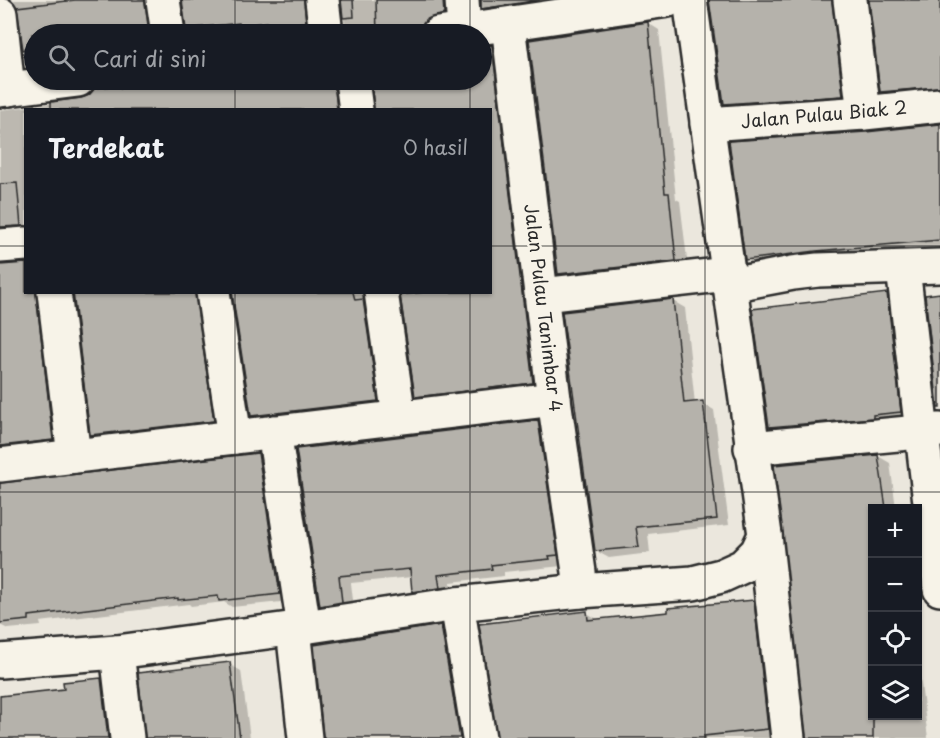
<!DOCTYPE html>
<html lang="id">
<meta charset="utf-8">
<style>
body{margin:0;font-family:"Playpen Sans",sans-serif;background:#20242c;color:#f1f3f6}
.controls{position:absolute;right:18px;bottom:18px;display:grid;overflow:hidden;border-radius:0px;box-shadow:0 2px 4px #0004}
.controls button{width:54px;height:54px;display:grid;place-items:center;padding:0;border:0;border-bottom:2px solid #363941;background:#171b24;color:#f1f3f6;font:30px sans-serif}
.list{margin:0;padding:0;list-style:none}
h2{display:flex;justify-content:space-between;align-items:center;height:78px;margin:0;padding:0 24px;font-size:26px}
h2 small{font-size:20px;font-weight:400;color:#9ea1a6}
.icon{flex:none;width:33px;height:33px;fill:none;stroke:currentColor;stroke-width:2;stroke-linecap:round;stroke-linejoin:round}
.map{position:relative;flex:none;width:940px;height:738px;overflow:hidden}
.search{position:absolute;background:#171b24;box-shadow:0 2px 4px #0004;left:24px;top:24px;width:468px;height:66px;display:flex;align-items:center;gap:15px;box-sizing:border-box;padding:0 21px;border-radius:33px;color:#9ea1a6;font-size:22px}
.panel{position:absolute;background:#171b24;box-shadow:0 2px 4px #0004;left:24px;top:108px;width:468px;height:186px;border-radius:0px}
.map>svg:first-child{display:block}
.shadow{fill:#0003}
.building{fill:#b5b2ab;stroke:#2b2b2b;stroke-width:1.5}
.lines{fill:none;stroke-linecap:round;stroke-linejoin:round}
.street-casing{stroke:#2b2b2b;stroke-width:38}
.street{stroke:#f7f3e8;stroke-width:33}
.grid{fill:none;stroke:#2b2b2b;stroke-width:1.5;stroke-opacity:0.55}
.labels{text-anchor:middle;stroke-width:5;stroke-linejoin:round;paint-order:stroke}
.street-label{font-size:18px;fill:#2b2b2b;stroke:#f7f3e8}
</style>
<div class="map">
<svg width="940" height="738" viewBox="0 0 940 738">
<rect width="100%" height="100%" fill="#ebe7dd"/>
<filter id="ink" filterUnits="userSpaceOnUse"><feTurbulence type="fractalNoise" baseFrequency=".0167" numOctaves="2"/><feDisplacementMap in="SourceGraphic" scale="12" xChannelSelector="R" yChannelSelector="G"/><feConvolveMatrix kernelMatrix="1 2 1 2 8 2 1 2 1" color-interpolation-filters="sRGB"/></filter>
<g filter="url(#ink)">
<g class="shadow">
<path d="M14 0H157L159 34H34V60L25 54 20 11Z"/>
<path d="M183 0H316L318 34H269L268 30 252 31 248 29 199 34 188 28Z"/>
<path d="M342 0H457L455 8 432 34H346Z"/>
<path d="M481 0H582L495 15 483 8Z"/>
<path d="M710 0H845L854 102 737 110 725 103Z"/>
<path d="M870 0H940V94L894 99 882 92Z"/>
<path d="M648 23 659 30 676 199 680 201 688 267 571 280 559 273Z"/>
<path d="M491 47 503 53 544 389 428 403 416 396 401 292H490V110L376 108 372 80H482V48Z"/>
<path d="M98 80H167L168 87 212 83V80H347V110H26V232L0 238V110L81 100 90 96 96 88Z"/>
<path d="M940 125V247L759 266 747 259 866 133Z"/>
<path d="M0 266 26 292H48L64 446 0 457Z"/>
<path d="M74 292H207L225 427 104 441 92 434Z"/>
<path d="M234 292H375L389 407 264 422 252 415Z"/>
<path d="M887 295 899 302 912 419 782 434 770 427Z"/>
<path d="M673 301 685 308 695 404 702 403 714 410 729 525 648 534 650 553 609 558 596 551Z"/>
<path d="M538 421 551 429 562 566 504 572V576L451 582 452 594 427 598 414 591 412 577 351 583 354 609 334 612 321 605 297 450Z"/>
<path d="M258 455 270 462 291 601 232 607 224 602 191 606 189 604 40 622 41 626 8 629 0 625V485Z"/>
<path d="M878 456 890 463 896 508H872V716H918V661L928 738H808Z"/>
<path d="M753 602 765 609 780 738H499L587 613 599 620 670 613Z"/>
<path d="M441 627 453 634 471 738H325Z"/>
<path d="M229 664 241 671 250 738H147Z"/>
<path d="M101 679 113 686 119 738H0V698L65 691Z"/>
</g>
<g class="building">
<path d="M75 0H145L149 34H32L33 49 23 50 17 7Z"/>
<path d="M182 0H304L306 22 266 26V22L239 26V23L186 29Z"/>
<path d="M341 0H353L354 17 343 18Z"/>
<path d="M376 0H443L444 14 426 20 421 27 420 34H377Z"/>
<path d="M481 0H540L481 9Z"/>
<path d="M709 0H832L843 96 724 104Z"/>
<path d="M869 0H940V87L880 92Z"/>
<path d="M648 22 665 193H669L676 261 558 274 529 40Z"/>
<path d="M492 45 533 383 415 397 400 295 425 292H490V110H374L371 80H482V47Z"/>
<path d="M210 80H334L337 110H51V102L81 98 89 95 95 88 119 85 120 88 160 84V86L210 81Z"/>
<path d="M940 124V240L816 251 745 260 729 141 866 132Z"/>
<path d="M17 183 21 226 0 227V184Z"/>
<path d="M26 263V292H36L53 440 0 446V265Z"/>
<path d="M73 292H195L214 421 90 435Z"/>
<path d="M232 292H353L355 300 363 299 378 401 251 416Z"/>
<path d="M887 293 901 412 873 415V418L769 427 752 309Z"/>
<path d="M940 293V408H938L925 295Z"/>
<path d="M673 299 684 403 703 401 717 519 636 527 639 547 595 551 562 312Z"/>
<path d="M538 420 558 555 549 556 550 559 491 565 492 569 438 575 440 588 412 592 410 569 339 576 342 602 320 606 296 449Z"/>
<path d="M258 453 280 594 219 601 218 596 178 600V598L29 616V620L0 623V483Z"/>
<path d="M878 455 886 508H873V738H806L774 465Z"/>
<path d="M754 600 768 729 704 736 705 738H497L479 624 587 611 588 620 668 612V608Z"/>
<path d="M441 625 460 738H323L314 645Z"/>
<path d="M230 662 240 738H145L138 673Z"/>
<path d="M101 678 108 738H0V696L64 689 63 682Z"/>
</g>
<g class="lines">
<g class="street-casing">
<g id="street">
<path d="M163 0 168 34"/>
<path d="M322 0 326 34"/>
<path d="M462 0 464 31"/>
<path d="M850 0 864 113"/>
<path d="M0 14 8 89"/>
<path d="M508 25 554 399 579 572 580 591"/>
<path d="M438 34 668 0"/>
<path d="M352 80 356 110"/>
<path d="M0 90 78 80"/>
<path d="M707 124 864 113 940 105"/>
<path d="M0 246 26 244"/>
<path d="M903 268 940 589"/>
<path d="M730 285 793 273 818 270 940 266"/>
<path d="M54 292 74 456"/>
<path d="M213 292 235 437"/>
<path d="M381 292 399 417"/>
<path d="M542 295 728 274"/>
<path d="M274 432 304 627"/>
<path d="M751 448 940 430"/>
<path d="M0 465 554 399"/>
<path d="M765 535 788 738"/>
<path d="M457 604 479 738"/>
<path d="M293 629 305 738"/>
<path d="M117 652 127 738"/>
<path d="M0 661 117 652 304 627 457 604 580 591 693 583 721 576 743 566 757 552 765 535 690 0"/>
</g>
</g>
<use href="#street" class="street"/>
</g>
</g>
<path class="grid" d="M235 0V34M470 0V34M705 0V738M235 80V110M470 80V110M0 246H26M490 246H940M235 292V738M470 292V738M0 492H940"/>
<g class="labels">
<g class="street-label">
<text transform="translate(824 115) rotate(-5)" y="6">Jalan Pulau Biak 2</text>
<text transform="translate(543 308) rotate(83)" y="6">Jalan Pulau Tanimbar 4</text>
</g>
</g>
</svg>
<div class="controls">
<button>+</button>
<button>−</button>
<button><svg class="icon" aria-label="locate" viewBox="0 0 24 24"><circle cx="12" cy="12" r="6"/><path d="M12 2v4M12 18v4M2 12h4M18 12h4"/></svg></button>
<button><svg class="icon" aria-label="layers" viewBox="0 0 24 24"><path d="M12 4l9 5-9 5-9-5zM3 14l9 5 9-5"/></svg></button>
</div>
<div class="search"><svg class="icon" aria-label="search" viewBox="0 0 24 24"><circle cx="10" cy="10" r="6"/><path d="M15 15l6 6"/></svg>Cari di sini</div>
<section class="panel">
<h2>Terdekat<small>0 hasil</small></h2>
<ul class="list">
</ul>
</section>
</div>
